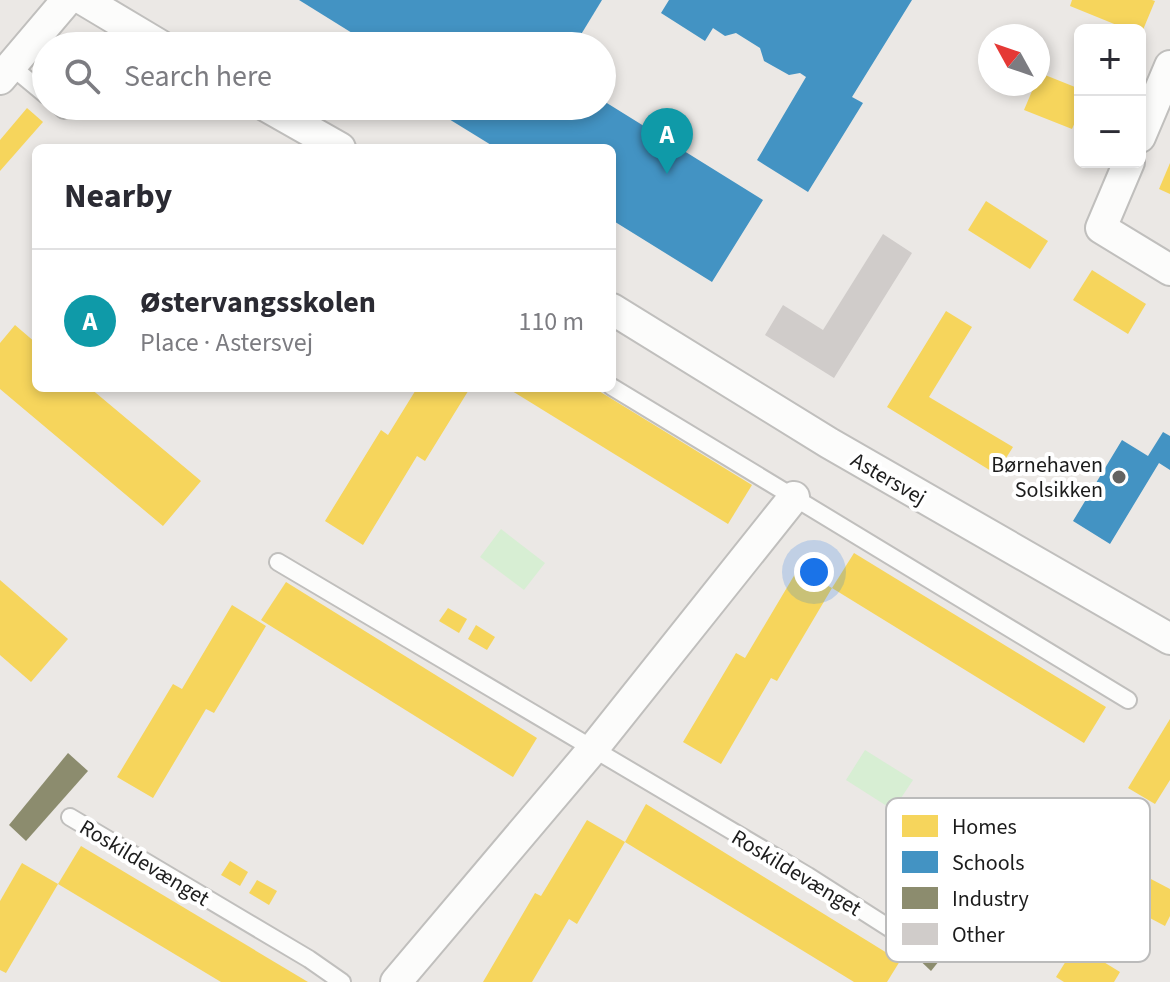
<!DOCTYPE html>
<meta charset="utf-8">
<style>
body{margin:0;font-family:"Source Sans 3",sans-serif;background:#f2f2f3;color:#2b2b33}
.controls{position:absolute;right:24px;top:24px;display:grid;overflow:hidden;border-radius:12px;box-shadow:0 4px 12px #0003}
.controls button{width:72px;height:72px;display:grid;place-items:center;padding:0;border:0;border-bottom:2px solid #e1e1e2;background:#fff;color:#2b2b33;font:40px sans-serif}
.compass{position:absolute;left:978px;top:24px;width:72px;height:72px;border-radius:50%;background:#fff;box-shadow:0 4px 12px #0003;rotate:310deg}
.you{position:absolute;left:814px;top:572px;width:28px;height:28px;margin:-20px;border:6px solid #fff;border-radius:50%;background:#1a73e8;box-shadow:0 0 0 12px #1a73e833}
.badge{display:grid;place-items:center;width:52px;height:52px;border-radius:50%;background:#646362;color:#fff;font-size:26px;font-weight:700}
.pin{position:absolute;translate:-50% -66px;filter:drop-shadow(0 2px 4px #0008)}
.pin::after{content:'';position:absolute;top:42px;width:28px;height:24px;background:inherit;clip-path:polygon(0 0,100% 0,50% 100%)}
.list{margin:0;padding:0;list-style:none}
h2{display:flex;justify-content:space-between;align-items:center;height:104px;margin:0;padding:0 32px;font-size:34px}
h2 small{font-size:26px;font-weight:400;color:#7c7c81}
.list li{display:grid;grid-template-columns:52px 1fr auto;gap:24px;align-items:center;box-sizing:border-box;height:144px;padding:0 32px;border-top:2px solid #e1e1e2}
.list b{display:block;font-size:30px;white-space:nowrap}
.list p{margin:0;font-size:26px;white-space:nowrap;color:#7c7c81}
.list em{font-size:26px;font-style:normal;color:#7c7c81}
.icon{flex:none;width:44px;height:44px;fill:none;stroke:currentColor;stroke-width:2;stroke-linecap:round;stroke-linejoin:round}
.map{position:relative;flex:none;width:1170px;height:982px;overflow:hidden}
.search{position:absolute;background:#fff;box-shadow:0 4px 12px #0003;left:32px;top:32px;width:584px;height:88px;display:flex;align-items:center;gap:20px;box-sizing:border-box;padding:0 28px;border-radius:44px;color:#7c7c81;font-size:30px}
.panel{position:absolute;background:#fff;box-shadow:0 4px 12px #0003;left:32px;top:144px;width:584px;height:248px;border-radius:12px}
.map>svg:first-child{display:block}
.park{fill:#d7eed3}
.homes{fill:#f6d55c}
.schools{fill:#4393c3}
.industry{fill:#8c8c6e}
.building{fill:#d0ccca}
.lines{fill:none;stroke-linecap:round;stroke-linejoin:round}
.service-casing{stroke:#c0bfbd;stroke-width:20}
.minor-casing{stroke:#c0bfbd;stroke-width:34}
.service{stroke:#fcfcfb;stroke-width:16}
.minor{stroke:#fcfcfb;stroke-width:30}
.poi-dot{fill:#646362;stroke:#fff;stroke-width:3}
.labels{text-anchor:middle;stroke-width:8;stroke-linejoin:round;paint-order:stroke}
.poi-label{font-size:22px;fill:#1c1c1c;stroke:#fff;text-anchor:end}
.street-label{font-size:22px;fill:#1c1c1c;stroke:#fff}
.key{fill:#fff;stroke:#bbb;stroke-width:2}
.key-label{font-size:22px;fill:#1c1c1c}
</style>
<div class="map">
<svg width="1170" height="982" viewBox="0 0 1170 982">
<rect width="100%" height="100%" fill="#ebe8e5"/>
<g class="park">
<path d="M501 529 545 563 524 590 480 557Z"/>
<path d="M865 750 913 780 893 810 846 780Z"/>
</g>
<g class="homes">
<path d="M1072 0H1152L1155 1 1140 37V30H1129L1070 6Z"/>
<path d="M1040 73 1080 89V111L1072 129 1024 110 1035 84H1038Z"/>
<path d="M27 108 43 122 0 171V140Z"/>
<path d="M1170 163V194L1159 189Z"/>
<path d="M986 201 1048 241 1030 269 968 230Z"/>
<path d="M1092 270 1146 304 1128 334 1073 300Z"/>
<path d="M946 311 972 327 929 397 1013 447 996 474 887 407Z"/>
<path d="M15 325 36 343V388H90L201 481 163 526 0 389V343Z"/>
<path d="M417 388H470L425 461 417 456 363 545 325 521 381 430 388 435Z"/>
<path d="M507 388H594L752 485 728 524Z"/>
<path d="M854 553 1106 707 1084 743 832 588Z"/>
<path d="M798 569 832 588 777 681 771 678 721 764 683 742 736 653 745 658Z"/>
<path d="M0 580 68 639 31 682 0 655Z"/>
<path d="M286 582 537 738 513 777 261 620Z"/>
<path d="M232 605 266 626 214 713 206 709 153 798 117 777 173 684 182 689Z"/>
<path d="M448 608 467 619 459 633 439 621Z"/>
<path d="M476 625 495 637 487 650 468 639Z"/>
<path d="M1170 719V780L1155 804 1128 788Z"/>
<path d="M646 804 900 961 887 982H854L625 842Z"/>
<path d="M587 820 625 842 577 924 569 919 532 982H483L535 893 541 896Z"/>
<path d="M81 846 308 982H221L58 884Z"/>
<path d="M230 861 248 872 240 886 221 875Z"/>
<path d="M22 863 58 884 6 973 0 970V901Z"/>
<path d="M1128 867 1170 889V916L1165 926 1112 898Z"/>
<path d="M257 880 277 891 269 905 249 893Z"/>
<path d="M1076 945 1120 972 1114 982H1064L1056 977Z"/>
</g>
<g class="schools">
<path d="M299 0H602L574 46H373Z"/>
<path d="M669 0H912L852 97 863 103 808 192 757 160 806 77 800 73 789 75 764 61 760 48 736 33 725 36 713 28 705 41 661 13Z"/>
<path d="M602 100 763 200 712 282 612 220V148H496L444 116 447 106H602Z"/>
<path d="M1163 432 1170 436V470L1159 463 1110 544 1073 521 1122 440 1148 456Z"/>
</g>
<g class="industry">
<path d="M68 753 88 771 26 841 9 825Z"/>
<path d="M1019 815 1043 832 931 971 911 952Z"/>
</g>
<path class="building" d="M883 234 912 253 834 378 765 335 783 305 823 330Z"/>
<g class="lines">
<g class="service-casing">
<g id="service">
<path d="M11 66 46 95"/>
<path d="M60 106 64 110"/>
<path d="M612 387 1128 700"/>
<path d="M278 562 808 876 905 938 1003 811"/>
<path d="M70 817 309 959 342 982"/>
</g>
</g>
<g class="minor-casing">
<g id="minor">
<path d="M84 0 161 46"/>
<path d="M0 79 67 0"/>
<path d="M266 106 340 148"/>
<path d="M1140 137 1170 66"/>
<path d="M1129 162 1101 228 1170 270"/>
<path d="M612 309 829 443 1170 639"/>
<path d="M396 982 593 749 794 497"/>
</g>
</g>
<use href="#service" class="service"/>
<use href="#minor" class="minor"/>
</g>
<circle class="poi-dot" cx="1119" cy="477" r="8"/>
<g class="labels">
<g class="poi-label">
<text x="1103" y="472">Børnehaven<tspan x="1103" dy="25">Solsikken</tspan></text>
</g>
<g class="street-label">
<text transform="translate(889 478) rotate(30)" y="8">Astersvej</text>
<text transform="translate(145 862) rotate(31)" y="8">Roskildevænget</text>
<text transform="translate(797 872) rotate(31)" y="8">Roskildevænget</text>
</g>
</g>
<rect x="886" y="798" width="264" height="164" rx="12" class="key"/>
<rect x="902" y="815" width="36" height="22" fill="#f6d55c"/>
<rect x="902" y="851" width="36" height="22" fill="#4393c3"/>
<rect x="902" y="887" width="36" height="22" fill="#8c8c6e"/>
<rect x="902" y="923" width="36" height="22" fill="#d0ccca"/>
<g class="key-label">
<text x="952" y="834">Homes</text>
<text x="952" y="870">Schools</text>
<text x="952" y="906">Industry</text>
<text x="952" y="942">Other</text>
</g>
</svg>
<div class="controls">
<button>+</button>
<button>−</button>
</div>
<svg class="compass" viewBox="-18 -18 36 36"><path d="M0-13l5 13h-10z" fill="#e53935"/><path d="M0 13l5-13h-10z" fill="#7c7c81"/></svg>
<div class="you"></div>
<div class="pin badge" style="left:667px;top:174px;background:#0f9aa8">A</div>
<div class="search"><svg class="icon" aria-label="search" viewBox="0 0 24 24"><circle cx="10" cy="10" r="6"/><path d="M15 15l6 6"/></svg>Search here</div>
<section class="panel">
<h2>Nearby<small></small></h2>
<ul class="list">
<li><span class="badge" style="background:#0f9aa8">A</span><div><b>Østervangsskolen</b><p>Place · Astersvej</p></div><em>110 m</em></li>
</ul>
</section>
</div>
